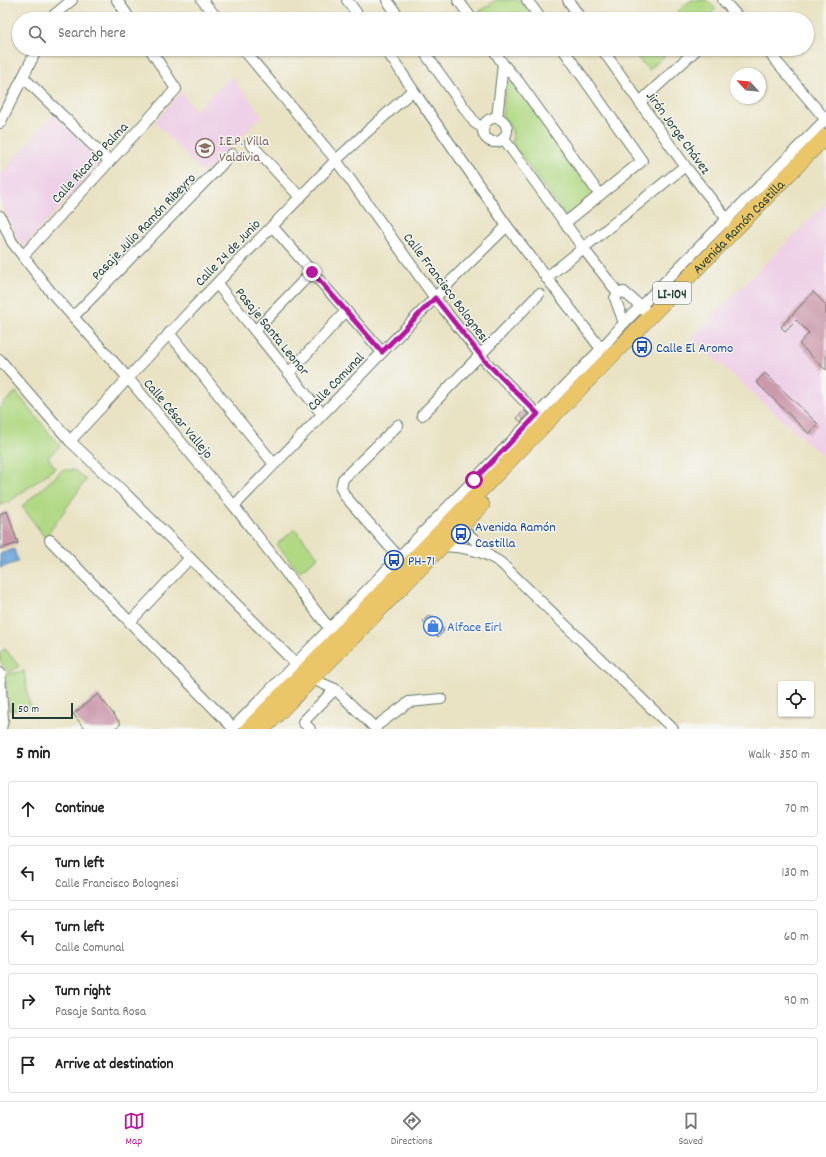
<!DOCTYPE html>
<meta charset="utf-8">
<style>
body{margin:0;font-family:Dekko,sans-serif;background:#f6f6f6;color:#222}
.controls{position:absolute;right:12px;bottom:12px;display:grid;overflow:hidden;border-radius:4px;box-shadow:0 1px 3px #0004}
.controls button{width:36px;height:36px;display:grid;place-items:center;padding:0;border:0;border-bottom:1px solid #e0e0e0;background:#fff;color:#222;font:20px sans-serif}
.compass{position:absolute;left:730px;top:68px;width:36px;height:36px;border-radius:50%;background:#fff;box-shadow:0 1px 3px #0004;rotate:296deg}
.scale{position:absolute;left:12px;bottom:10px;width:61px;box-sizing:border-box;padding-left:4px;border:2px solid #1f3d34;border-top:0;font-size:11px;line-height:14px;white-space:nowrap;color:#1f3d34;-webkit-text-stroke:3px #f6f6f2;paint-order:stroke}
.stop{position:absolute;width:12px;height:12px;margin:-9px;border:3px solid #b5179e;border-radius:50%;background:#fff}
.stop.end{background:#b5179e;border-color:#fff;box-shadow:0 1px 4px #0008}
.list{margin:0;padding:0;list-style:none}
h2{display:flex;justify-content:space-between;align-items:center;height:52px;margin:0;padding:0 16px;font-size:17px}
h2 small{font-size:13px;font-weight:400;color:#767676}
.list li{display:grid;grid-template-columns:26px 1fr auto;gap:12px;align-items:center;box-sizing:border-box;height:56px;margin:0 8px 8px;padding:0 8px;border:1px solid #e0e0e0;border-radius:4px}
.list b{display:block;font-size:15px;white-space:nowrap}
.list p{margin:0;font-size:13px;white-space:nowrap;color:#767676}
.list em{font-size:13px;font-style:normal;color:#767676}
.icon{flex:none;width:22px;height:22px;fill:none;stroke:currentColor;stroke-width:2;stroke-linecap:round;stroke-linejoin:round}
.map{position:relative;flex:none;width:826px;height:729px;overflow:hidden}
.search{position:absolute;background:#fff;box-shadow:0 1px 3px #0004;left:12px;right:12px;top:12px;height:44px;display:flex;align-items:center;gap:10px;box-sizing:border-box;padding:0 14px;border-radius:22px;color:#767676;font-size:15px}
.sheet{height:372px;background:#fff}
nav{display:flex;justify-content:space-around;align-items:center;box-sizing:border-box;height:56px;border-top:1px solid #e0e0e0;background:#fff;font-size:11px;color:#767676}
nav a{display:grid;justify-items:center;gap:2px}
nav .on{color:#b5179e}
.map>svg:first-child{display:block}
.built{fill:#eed0e7}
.green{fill:#b1d984;stroke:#688b5c}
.water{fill:#6ca4db;stroke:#467088}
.building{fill:#ca99ac}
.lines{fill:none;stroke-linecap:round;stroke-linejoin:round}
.minor-casing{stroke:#676;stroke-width:12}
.highway-casing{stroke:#676;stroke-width:16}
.minor{stroke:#fff;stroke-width:10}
.highway{stroke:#ebc669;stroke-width:15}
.route{stroke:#b5179e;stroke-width:5}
.labels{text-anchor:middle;stroke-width:3;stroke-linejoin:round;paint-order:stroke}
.shield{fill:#f6f6f2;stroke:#60746d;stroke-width:1}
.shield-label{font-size:13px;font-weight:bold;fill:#1f3d34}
.street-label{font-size:14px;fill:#1f3d34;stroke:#f6f6f2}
.education-label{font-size:14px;fill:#785e54;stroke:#f6f6f2;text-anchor:start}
.transit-label{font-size:14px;fill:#164399;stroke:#f6f6f2;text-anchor:start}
.shop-label{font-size:14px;fill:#366cbe;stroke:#f6f6f2;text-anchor:start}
</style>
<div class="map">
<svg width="826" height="729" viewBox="0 0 826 729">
<rect width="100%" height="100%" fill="#f6f6f2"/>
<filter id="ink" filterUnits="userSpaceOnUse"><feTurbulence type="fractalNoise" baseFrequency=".025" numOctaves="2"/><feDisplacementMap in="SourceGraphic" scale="8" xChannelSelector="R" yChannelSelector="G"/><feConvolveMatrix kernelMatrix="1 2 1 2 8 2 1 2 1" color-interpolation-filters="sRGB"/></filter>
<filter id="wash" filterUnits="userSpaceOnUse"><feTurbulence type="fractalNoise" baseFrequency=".012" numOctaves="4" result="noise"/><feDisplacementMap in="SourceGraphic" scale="16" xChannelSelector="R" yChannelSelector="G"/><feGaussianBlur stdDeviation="0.9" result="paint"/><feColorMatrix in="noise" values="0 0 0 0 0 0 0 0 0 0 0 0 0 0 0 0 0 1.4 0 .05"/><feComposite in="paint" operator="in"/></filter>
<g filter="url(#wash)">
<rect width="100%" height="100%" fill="#e9e3c4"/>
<g class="built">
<path d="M231 76 262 116 204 174 155 122 181 92 196 110Z"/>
<path d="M55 113 103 161 22 248 0 201V176Z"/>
<path d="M826 203V459L691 338Z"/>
</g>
<g class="green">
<path d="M496 0H521L535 19H481L477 13Z"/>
<path d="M691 0H707L716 9 705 19H670Z"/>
<path d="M639 49H672L649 70 634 54Z"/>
<path d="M511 83H516L594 192 593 197 566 217 512 143C514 130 511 125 502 116L506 84Z"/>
<path d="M16 392 60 446 48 457 55 468 9 502 0 505V406Z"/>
<path d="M63 470H74L86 480 45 538 22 506Z"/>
<path d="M295 529 318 557 299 572 277 544Z"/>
<path d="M5 649 19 666 9 673 0 661V652Z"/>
<path d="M24 671 30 707 10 711 4 675Z"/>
</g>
<path class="water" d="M14 549 18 562 0 568V554Z"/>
<g id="blocks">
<g class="building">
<path d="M813 292 826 305V370L799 344 809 333 796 320 785 331 781 327Z"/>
<path d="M765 373 818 424 809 434 756 382Z"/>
<path d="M524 410 528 414 521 422 517 418Z"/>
<path d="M7 511 18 543 0 549V514Z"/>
<path d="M429 615 444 631 438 637 423 621Z"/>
<path d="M98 694 121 724 114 729H85L73 714Z"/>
</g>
</g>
</g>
<g filter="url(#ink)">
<use href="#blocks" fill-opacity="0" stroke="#676" stroke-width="1"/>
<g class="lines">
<g class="minor-casing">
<g id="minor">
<path d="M117 0 130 19"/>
<path d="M202 0 218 19"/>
<path d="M347 0 361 19"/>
<path d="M387 0 400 19"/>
<path d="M458 0 472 19"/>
<path d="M527 0 541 19"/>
<path d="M568 0 581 19"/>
<path d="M723 0 740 19"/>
<path d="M52 19 54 15 72 0"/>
<path d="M243 49 336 160 435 298 486 362 542 419"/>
<path d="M385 49 398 67 413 90 507 226 605 354"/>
<path d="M422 49 475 123 483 128"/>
<path d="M493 49 503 64 518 81 600 195"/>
<path d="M563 49 642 161 565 223"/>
<path d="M602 49 685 166 730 223"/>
<path d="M766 49 826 120"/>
<path d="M23 77 109 161"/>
<path d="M640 102 697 49"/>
<circle cx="495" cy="130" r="12"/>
<path d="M497 118 503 64"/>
<path d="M0 123 37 49"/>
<path d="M504 139 583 248 618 293"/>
<path d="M250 143 300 197"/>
<path d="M0 216 12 242 50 291 128 378 234 506 333 633"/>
<path d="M272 226 382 352"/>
<path d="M23 256 176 89 150 49"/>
<path d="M546 278 685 166"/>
<path d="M217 284 322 414"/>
<path d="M73 317 232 154"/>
<path d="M624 323 615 298 618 293 624 292 645 310"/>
<path d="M255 331 312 272"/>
<path d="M169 333 274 464"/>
<path d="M0 360 70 441 126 494 304 672 312 679 335 689 376 729"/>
<path d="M289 373 346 311"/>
<path d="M422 415 539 294"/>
<path d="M398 425 343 479 341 488 345 496 403 562"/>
<path d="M70 441 192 309 336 160 413 90"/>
<path d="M234 506 452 280 507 226"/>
<path d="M456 523 477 542 488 554"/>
<path d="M50 540 234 729"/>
<path d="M441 546C464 547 482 550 501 563L673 729"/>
<path d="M130 622 190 558"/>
<path d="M0 673 3 720 1 729"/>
<path d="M375 727 409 702 441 699"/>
<path d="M232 729 601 349 624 323 826 119"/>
<path d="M310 729 303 722 335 689"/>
</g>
</g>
<g class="highway-casing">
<g id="highway">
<path id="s1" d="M248 729 826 136"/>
<path d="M263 729 482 505"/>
</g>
</g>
<use href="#minor" class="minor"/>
<use href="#highway" class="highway"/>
</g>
</g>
<g class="lines" filter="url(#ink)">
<path class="route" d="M312 272 382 352 435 298 486 362 538 414 474 480"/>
</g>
<defs>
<g id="school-ring" transform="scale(1)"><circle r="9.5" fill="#f6f6f2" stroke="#8d6e63" stroke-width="1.5"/><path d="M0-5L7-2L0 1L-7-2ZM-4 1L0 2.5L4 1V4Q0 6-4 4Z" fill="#8d6e63"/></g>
<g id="bus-ring" transform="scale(1)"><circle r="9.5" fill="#f6f6f2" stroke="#1a4fb4" stroke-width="1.5"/><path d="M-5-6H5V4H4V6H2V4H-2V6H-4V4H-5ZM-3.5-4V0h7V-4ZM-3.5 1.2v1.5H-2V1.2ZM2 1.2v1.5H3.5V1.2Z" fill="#1a4fb4"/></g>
<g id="shop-ring" transform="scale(1)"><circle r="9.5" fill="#f6f6f2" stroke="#3f7fe0" stroke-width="1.5"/><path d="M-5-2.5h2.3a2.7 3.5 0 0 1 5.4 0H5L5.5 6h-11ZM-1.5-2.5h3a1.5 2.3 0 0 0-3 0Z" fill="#3f7fe0"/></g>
</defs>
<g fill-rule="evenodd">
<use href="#school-ring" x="205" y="148"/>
<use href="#bus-ring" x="642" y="347"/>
<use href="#bus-ring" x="461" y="534"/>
<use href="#bus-ring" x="394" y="560"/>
<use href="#shop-ring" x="433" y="626"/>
</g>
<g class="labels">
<rect class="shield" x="653" y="282" width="38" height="22" rx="3"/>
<g class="shield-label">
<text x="672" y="298">LI-104</text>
</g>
<g class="street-label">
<text transform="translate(679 132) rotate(54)" y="5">Jirón Jorge Chávez</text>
<text transform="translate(89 162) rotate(-47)" y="5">Calle Ricardo Palma</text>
<text transform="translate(143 226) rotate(-46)" y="5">Pasaje Julio Ramón Ribeyro</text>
<text dy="5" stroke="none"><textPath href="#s1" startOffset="702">Avenida Ramón Castilla</textPath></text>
<text transform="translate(227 252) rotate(-46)" y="5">Calle 24 de Junio</text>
<text transform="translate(447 287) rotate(53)" y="5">Calle Francisco Bolognesi</text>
<text transform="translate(273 331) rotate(51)" y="5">Pasaje Santa Leonor</text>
<text transform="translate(335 381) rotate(-46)" y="5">Calle Comunal</text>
<text transform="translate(179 418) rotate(50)" y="5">Calle César Vallejo</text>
</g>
<g class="education-label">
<text x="219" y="145">I.E.P. Villa<tspan x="219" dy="16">Valdivia</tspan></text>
</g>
<g class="transit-label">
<text x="656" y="352">Calle El Aromo</text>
<text x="475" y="531">Avenida Ramón<tspan x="475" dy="16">Castilla</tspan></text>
<text x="408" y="565">PH-71</text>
</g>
<g class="shop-label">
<text x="447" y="631">Alface Eirl</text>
</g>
</g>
</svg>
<div class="controls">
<button><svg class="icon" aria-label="locate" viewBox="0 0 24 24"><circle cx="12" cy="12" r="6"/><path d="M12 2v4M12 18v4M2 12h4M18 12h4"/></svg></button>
</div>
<svg class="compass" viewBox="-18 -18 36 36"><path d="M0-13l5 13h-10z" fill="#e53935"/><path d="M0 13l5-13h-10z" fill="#767676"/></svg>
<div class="scale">50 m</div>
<div class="stop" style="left:474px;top:480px"></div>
<div class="stop end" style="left:312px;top:272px"></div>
<div class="search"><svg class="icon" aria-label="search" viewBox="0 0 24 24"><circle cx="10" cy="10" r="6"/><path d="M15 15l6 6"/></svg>Search here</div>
</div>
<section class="sheet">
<h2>5 min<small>Walk · 350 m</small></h2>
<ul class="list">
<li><svg class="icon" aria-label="ahead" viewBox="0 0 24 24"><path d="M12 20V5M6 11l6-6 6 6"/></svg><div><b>Continue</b></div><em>70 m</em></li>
<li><svg class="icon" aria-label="left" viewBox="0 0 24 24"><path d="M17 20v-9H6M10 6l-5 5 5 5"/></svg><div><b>Turn left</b><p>Calle Francisco Bolognesi</p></div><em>130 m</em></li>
<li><svg class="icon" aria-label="left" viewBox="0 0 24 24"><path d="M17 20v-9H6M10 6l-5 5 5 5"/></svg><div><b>Turn left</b><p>Calle Comunal</p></div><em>60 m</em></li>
<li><svg class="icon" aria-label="right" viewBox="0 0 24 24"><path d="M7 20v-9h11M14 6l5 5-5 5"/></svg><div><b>Turn right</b><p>Pasaje Santa Rosa</p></div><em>90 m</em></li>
<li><svg class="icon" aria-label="arrive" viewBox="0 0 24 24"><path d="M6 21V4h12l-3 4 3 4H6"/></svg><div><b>Arrive at destination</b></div></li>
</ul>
</section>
<nav>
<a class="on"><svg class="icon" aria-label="map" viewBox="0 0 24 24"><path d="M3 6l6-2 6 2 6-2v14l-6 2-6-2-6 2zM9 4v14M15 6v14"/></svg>Map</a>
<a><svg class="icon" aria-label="directions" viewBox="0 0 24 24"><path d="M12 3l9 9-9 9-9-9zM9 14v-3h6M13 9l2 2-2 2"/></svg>Directions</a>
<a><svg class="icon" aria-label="saved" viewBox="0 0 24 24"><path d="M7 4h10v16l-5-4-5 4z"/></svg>Saved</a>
</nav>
